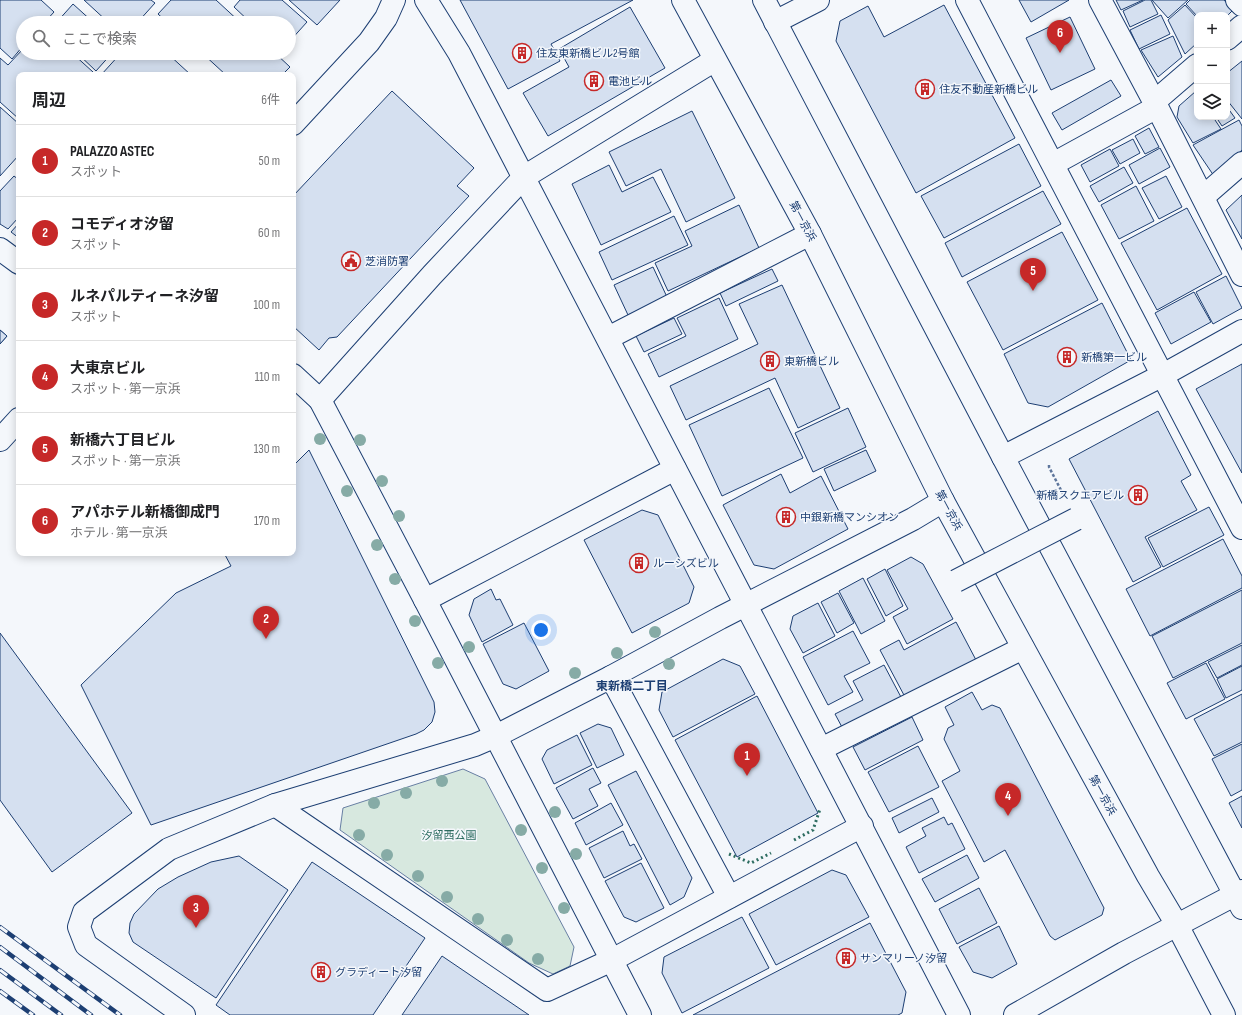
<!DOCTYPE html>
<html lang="ja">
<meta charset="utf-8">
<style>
body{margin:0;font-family:"Sofia Sans Condensed","Noto Sans JP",sans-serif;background:#f2f2f2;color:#202124}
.controls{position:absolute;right:12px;top:12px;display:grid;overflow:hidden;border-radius:8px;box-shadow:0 2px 10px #0003}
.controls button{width:36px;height:36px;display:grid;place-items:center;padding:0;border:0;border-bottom:1px solid #e0e0e0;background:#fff;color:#202124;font:20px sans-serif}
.you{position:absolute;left:541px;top:630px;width:14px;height:14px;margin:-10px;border:3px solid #fff;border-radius:50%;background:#1a73e8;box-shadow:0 0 0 6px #1a73e833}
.badge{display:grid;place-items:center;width:26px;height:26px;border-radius:50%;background:#c62828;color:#fff;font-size:13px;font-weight:700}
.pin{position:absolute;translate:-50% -33px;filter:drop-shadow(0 1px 2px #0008)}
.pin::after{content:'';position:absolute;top:21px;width:14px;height:12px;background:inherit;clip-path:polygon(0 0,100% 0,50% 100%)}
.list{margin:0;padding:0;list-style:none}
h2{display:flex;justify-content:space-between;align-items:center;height:52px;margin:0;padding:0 16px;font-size:17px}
h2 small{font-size:13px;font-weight:400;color:#757577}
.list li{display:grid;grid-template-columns:26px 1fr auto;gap:12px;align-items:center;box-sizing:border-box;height:72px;padding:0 16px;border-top:1px solid #e0e0e0}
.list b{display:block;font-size:15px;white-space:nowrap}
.list p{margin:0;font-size:13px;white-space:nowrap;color:#757577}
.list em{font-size:13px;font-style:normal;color:#757577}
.icon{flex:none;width:22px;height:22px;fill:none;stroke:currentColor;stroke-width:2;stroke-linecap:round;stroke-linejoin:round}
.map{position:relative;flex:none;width:1242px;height:1015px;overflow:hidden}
.search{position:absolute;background:#fff;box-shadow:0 2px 10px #0003;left:16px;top:16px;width:280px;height:44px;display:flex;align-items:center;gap:10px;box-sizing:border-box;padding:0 14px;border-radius:22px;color:#757577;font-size:15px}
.panel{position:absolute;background:#fff;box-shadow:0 2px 10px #0003;left:16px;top:72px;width:280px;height:484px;border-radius:8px}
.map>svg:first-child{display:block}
.green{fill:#d7e8df;stroke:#687fa3}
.building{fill:#d5e0f0;stroke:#1d3f73}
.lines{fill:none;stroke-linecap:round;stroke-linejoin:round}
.minor-casing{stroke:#1d3f73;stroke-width:24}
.highway-casing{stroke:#1d3f73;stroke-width:24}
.path{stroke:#5e769c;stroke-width:2.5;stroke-dasharray:3 2;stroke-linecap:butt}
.minor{stroke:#f4f7fb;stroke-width:22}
.highway{stroke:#f4f7fb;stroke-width:22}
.rail-casing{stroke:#1d3f73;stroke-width:4.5}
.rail{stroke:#f4f7fb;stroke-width:3;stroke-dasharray:9;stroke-linecap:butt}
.minor-bridge-casing{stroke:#1d3f73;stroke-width:24;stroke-linecap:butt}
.minor-bridge{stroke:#f4f7fb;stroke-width:22}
.hedge{stroke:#2c6c60;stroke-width:3;stroke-dasharray:2 3;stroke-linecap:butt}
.tree{fill:#86aba6}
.labels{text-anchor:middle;stroke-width:3;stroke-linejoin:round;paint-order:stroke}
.poi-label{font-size:11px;fill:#1d3f73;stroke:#f4f7fb;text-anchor:start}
.street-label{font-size:11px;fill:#1d3f73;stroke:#f4f7fb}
.park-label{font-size:11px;fill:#2c6c60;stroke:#f4f7fb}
.neighbourhood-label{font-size:12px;font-weight:bold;fill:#1d3f73;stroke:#f4f7fb}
</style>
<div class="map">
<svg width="1242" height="1015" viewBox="0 0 1242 1015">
<rect width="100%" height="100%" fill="#f4f7fb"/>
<path class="green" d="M463 769 485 779 574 947 570 966 553 974 529 963 340 830 343 808Z"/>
<g class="building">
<path d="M0 0H41L54 12 44 23H23V46L12 59 0 48Z"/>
<path d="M84 0H151L155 3 137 23H109Z"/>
<path d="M171 0H216L241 23H168L158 14Z"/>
<path d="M240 0H282L307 22 289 42V23H251L234 7Z"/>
<path d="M289 0H340L317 25Z"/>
<path d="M460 0H633L551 44 560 61 508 89Z"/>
<path d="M1019 0H1069L1031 22Z"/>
<path d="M1116 0H1143L1121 10Z"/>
<path d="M1145 0H1151L1158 14 1130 27 1123 11Z"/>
<path d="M1152 0H1188L1168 18Z"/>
<path d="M1190 0H1224L1233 10 1227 16H1197L1186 4Z"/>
<path d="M73 4 94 23H56Z"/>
<path d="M944 5 1015 138 916 193 836 41 840 21 868 6 884 37Z"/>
<path d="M1185 5 1197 18V43L1185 54 1168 20Z"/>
<path d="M630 7 665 68 548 136 523 93 569 67 559 49Z"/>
<path d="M1161 15 1170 34 1139 49 1130 30Z"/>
<path d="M1070 17 1095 69 1051 90 1026 38Z"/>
<path d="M1173 36 1182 57 1158 77 1141 50Z"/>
<path d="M23 49V53H72L93 72 90 75H19V119L0 102V58L8 65Z"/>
<path d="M77 53H112L96 71Z"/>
<path d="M121 53H167L191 75H101Z"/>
<path d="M202 53H275L290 67 282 75H226Z"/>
<path d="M1242 61V119L1227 100V73Z"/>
<path d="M1111 80 1121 96 1062 130 1052 113Z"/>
<path d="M392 91 474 168 457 186 469 196 337 337 329 338 319 350 293 326V196Z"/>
<path d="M1196 91 1197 117H1213L1221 129 1193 143 1177 117 1179 106Z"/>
<path d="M0 107 19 124V155L0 176Z"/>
<path d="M1227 107 1235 118 1222 126 1216 117H1227Z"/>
<path d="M692 111 735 198 686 222 661 169 626 186 609 152Z"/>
<path d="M1239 120 1242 126V150L1214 176 1193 145Z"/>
<path d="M1149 128 1159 147 1145 154 1135 136Z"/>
<path d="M1133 139 1140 153 1120 164 1112 150Z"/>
<path d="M1019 144 1041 186 944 238 921 196Z"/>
<path d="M1160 148 1170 167 1139 184 1129 165Z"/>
<path d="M1110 149 1119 166 1090 182 1081 165Z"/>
<path d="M609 165 622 192 653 177 671 212 601 245 572 184Z"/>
<path d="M1124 167 1133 183 1099 202 1090 186Z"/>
<path d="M14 176 19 180V217L8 229 0 224V191Z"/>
<path d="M1166 176 1182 207 1159 219 1142 188Z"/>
<path d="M1136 186 1154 221 1119 239 1101 205Z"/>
<path d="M1043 191 1061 224 962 277 945 243Z"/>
<path d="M1242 195V239L1226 210Z"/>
<path d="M739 205 759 248 668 291 655 263 692 246 685 231Z"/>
<path d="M1187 208 1222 274 1157 310 1121 243Z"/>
<path d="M674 216 688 245 612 280 599 252Z"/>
<path d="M19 223V238L11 232Z"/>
<path d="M1062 232 1098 300 1003 350 967 282Z"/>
<path d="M653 267 667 297 628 315 614 285Z"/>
<path d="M772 269 778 281 726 306 720 293Z"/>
<path d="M1226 276 1242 308 1213 324 1196 292Z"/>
<path d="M782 285 840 408 798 428 775 378 686 420 670 386 758 344 739 304Z"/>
<path d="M1194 292 1211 322 1171 344 1155 313Z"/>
<path d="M719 298 738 339 659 377 648 354 686 336 677 318Z"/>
<path d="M1102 303 1131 360 1048 407 1028 403 1004 354Z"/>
<path d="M674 318 682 334 644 352 636 336Z"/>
<path d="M0 330 7 336 0 344Z"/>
<path d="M0 330 7 336 0 344Z"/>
<path d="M1242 364V473L1196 389Z"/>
<path d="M769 388 803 458 722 496 689 425Z"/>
<path d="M848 408 866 447 813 472 795 433Z"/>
<path d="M1158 411 1191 475 1181 481 1197 510 1145 537 1161 567 1133 582 1069 459Z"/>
<path d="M309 450 434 702 435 712 432 722 424 730 416 734 151 825 81 685 176 593 231 566 224 553H293V466Z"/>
<path d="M866 450 876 471 834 491 824 469Z"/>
<path d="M781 474 790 493 821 476 848 529 774 569 754 565 723 505Z"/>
<path d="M1209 507 1224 535 1163 567 1148 538Z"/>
<path d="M642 510 658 515 694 587 689 603 632 633 584 540Z"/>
<path d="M1223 539 1242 576V588L1150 636 1126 589Z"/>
<path d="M911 557 923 564 953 619 907 644 893 617 908 609 887 570Z"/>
<path d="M885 569 903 606 886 616 867 579Z"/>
<path d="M863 578 885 621 861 634 839 591Z"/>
<path d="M491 589 496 600 500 599 513 625 482 642 469 615 474 599Z"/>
<path d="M1242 590V643L1173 678 1152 636Z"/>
<path d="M838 593 854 623 837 633 821 602Z"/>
<path d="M818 603 835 636 803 653 790 629 793 616Z"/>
<path d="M956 622 976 660 905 697 880 650 899 640 904 650Z"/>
<path d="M524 623 549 671 516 689 503 684 483 644Z"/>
<path d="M853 631 870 663 844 676 853 692 828 705 803 657Z"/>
<path d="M0 633 132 813 52 872 0 800Z"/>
<path d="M1242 645V665L1217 678 1208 662Z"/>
<path d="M723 659 740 666 755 694 673 737 659 710 662 692Z"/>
<path d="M1206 663 1225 699 1186 719 1167 683Z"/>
<path d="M884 665 902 699 843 729 835 714 863 700 853 681Z"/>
<path d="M1242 666V690L1226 698 1217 679Z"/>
<path d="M972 692 982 710 992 705 1000 708 1104 908 1102 915 1055 940 1050 936 1005 850 984 862 942 781 960 771 944 739 948 728 954 725 945 707Z"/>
<path d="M1242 694V742L1214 756 1194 719Z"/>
<path d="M757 696 818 813 737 857 675 740Z"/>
<path d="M912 717 923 740 865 770 853 747Z"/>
<path d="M598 724 611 728 624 755 597 768 580 733Z"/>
<path d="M577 735 592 765 554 784 542 759 547 750Z"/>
<path d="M1242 744V790L1231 796 1212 759Z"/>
<path d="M918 746 939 787 889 812 868 772Z"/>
<path d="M593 768 601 783 589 789 598 806 573 819 556 788Z"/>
<path d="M636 771 692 878 684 897 670 905 608 785Z"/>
<path d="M1242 796V828L1229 803Z"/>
<path d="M932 798 939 812 899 833 892 818Z"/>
<path d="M611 803 623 825 586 845 575 823Z"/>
<path d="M944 817 948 825 952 823 965 849 919 873 906 847 926 836 922 828Z"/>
<path d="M623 831 630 846 634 844 642 859 604 878 589 848Z"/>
<path d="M967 855 979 878 935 902 922 879Z"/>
<path d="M239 856 288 890 216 998 133 942 129 933 130 923 134 914 158 889 178 877 211 862Z"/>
<path d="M312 862 425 938 373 1015H230L216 1005Z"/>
<path d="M641 863 664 908 636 922 624 917 605 881Z"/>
<path d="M832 870 846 875 869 917 776 965 749 914Z"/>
<path d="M979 888 997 923 957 944 939 909Z"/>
<path d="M742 917 769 968 682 1013 662 973 664 957Z"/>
<path d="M870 923 906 992 902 1013 898 1015H693Z"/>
<path d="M999 926 1017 964 992 978 973 972 959 947Z"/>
<path d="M442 956 529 1015H402Z"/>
</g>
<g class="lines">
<g class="minor-casing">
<g id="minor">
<path d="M426 0 459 53 959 1015"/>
<path d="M967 0 1242 528"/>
<path d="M1100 0 1157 107 1242 275"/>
<path d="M1237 0 1242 5"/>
<path d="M775 22 818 0"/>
<path d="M1227 39 1242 26"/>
<path d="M1154 102 1197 65"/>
<path d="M293 124 369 42 386 18 394 0"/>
<path d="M1053 164 1157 107"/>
<path d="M1203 197 1242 163"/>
<path d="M0 249 19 263"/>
<path d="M608 338 810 234"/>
<path d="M293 375 320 400 425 600 640 1015"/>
<path d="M320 400 432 275 524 177 715 60"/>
<path d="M0 440 19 419"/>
<path d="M1003 457 1163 375 1242 331"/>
<path d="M425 600 675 469"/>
<path d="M611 677 729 897"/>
<path d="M821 749 1023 648"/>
<path d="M862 826 612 960 547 990 275 805 475 745 496 736 611 677 720 618 913 519 943 501"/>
<path d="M184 1015 86 945 79 927 84 912 169 849 275 805"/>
<path d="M1015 1015 1124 953 1242 891"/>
</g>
</g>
<g class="highway-casing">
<g id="highway">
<path d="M683 0 810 234 943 501 1148 876 1177 925 1224 1015"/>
<path d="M764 0 1003 457 1242 908"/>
</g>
</g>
<path class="path" d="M1049 465V467L1063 494"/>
<use href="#minor" class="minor"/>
<use href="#highway" class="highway"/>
<g class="rail-casing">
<g id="rail">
<path d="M0 927 120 1015"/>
<path d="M0 947 91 1015"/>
<path d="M0 970 61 1015"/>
<path d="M0 991 33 1015"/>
</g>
</g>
<use href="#rail" class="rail"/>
<g class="minor-bridge-casing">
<path id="minor-bridge" d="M956 581 1076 519"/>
</g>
<use href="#minor-bridge" class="minor-bridge"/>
<g class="hedge">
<path d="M794 840 813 830 820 809"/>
<path d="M729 854 751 863 771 853"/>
</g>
</g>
<g class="tree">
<circle cx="320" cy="439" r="6"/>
<circle cx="360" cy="440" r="6"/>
<circle cx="382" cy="481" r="6"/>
<circle cx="347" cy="491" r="6"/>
<circle cx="399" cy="516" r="6"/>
<circle cx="377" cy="545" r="6"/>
<circle cx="395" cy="579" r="6"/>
<circle cx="415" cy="621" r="6"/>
<circle cx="655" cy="632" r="6"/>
<circle cx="469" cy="647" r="6"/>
<circle cx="617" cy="653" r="6"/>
<circle cx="438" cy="663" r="6"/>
<circle cx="669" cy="664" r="6"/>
<circle cx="575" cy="673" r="6"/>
<circle cx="442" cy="781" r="6"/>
<circle cx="406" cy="793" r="6"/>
<circle cx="374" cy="803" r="6"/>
<circle cx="555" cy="812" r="6"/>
<circle cx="521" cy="830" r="6"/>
<circle cx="359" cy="835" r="6"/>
<circle cx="576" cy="854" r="6"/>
<circle cx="387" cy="855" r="6"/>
<circle cx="542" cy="868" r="6"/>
<circle cx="418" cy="876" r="6"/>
<circle cx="447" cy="897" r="6"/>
<circle cx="564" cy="908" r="6"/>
<circle cx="478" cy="919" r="6"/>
<circle cx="507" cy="940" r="6"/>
<circle cx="538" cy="959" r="6"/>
</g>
<defs>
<g id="building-ring" transform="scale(1)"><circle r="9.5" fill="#f4f7fb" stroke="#c62828" stroke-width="1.5"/><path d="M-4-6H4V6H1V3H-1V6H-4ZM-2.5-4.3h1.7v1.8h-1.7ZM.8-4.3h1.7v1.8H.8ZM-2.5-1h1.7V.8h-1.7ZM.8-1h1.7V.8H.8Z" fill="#c62828"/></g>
<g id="civic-ring" transform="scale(1)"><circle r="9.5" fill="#f4f7fb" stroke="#c62828" stroke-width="1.5"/><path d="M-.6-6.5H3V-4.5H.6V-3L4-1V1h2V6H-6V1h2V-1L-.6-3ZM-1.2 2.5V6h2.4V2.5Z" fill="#c62828"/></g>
</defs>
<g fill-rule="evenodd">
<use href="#building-ring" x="522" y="53"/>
<use href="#building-ring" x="594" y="81"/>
<use href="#building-ring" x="925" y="89"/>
<use href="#civic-ring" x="351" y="261"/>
<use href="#building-ring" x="1067" y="357"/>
<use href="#building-ring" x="770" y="361"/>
<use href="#building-ring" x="1138" y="495"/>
<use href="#building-ring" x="786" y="517"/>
<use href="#building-ring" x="639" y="563"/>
<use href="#building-ring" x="846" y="958"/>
<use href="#building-ring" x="321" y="972"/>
</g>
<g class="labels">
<g class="poi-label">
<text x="536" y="57">住友東新橋ビル2号館</text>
<text x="608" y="85">電池ビル</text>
<text x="939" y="93">住友不動産新橋ビル</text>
<text x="365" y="265">芝消防署</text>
<text x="1081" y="361">新橋第一ビル</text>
<text x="784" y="365">東新橋ビル</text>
<text x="1124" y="499" text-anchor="end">新橋スクエアビル</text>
<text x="800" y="521">中銀新橋マンシオン</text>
<text x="653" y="567">ルーシズビル</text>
<text x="860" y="962">サンマリーノ汐留</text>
<text x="335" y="976">グラディート汐留</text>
</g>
<g class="street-label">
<text transform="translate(803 221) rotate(62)" y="4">第一京浜</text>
<text transform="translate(949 510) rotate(62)" y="4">第一京浜</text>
<text transform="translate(1103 795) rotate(61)" y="4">第一京浜</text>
</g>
<g class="park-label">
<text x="449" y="839">汐留西公園</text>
</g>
<g class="neighbourhood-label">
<text x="632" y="690">東新橋二丁目</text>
</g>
</g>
</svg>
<div class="controls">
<button>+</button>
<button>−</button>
<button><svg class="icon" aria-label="layers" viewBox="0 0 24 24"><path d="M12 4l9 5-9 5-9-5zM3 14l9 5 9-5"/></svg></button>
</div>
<div class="you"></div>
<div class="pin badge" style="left:747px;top:776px">1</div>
<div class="pin badge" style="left:266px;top:639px">2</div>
<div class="pin badge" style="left:196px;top:928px">3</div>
<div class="pin badge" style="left:1008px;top:816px">4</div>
<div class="pin badge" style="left:1033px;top:291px">5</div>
<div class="pin badge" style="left:1060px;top:53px">6</div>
<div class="search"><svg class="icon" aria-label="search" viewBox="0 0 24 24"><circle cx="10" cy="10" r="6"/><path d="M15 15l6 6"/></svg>ここで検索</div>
<section class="panel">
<h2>周辺<small>6件</small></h2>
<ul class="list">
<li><span class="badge">1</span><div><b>PALAZZO ASTEC</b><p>スポット</p></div><em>50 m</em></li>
<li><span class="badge">2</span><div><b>コモディオ汐留</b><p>スポット</p></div><em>60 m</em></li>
<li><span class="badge">3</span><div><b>ルネパルティーネ汐留</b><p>スポット</p></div><em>100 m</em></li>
<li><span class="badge">4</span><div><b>大東京ビル</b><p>スポット · 第一京浜</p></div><em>110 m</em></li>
<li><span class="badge">5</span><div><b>新橋六丁目ビル</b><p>スポット · 第一京浜</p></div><em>130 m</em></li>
<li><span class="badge">6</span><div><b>アパホテル新橋御成門</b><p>ホテル · 第一京浜</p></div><em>170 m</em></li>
</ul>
</section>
</div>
